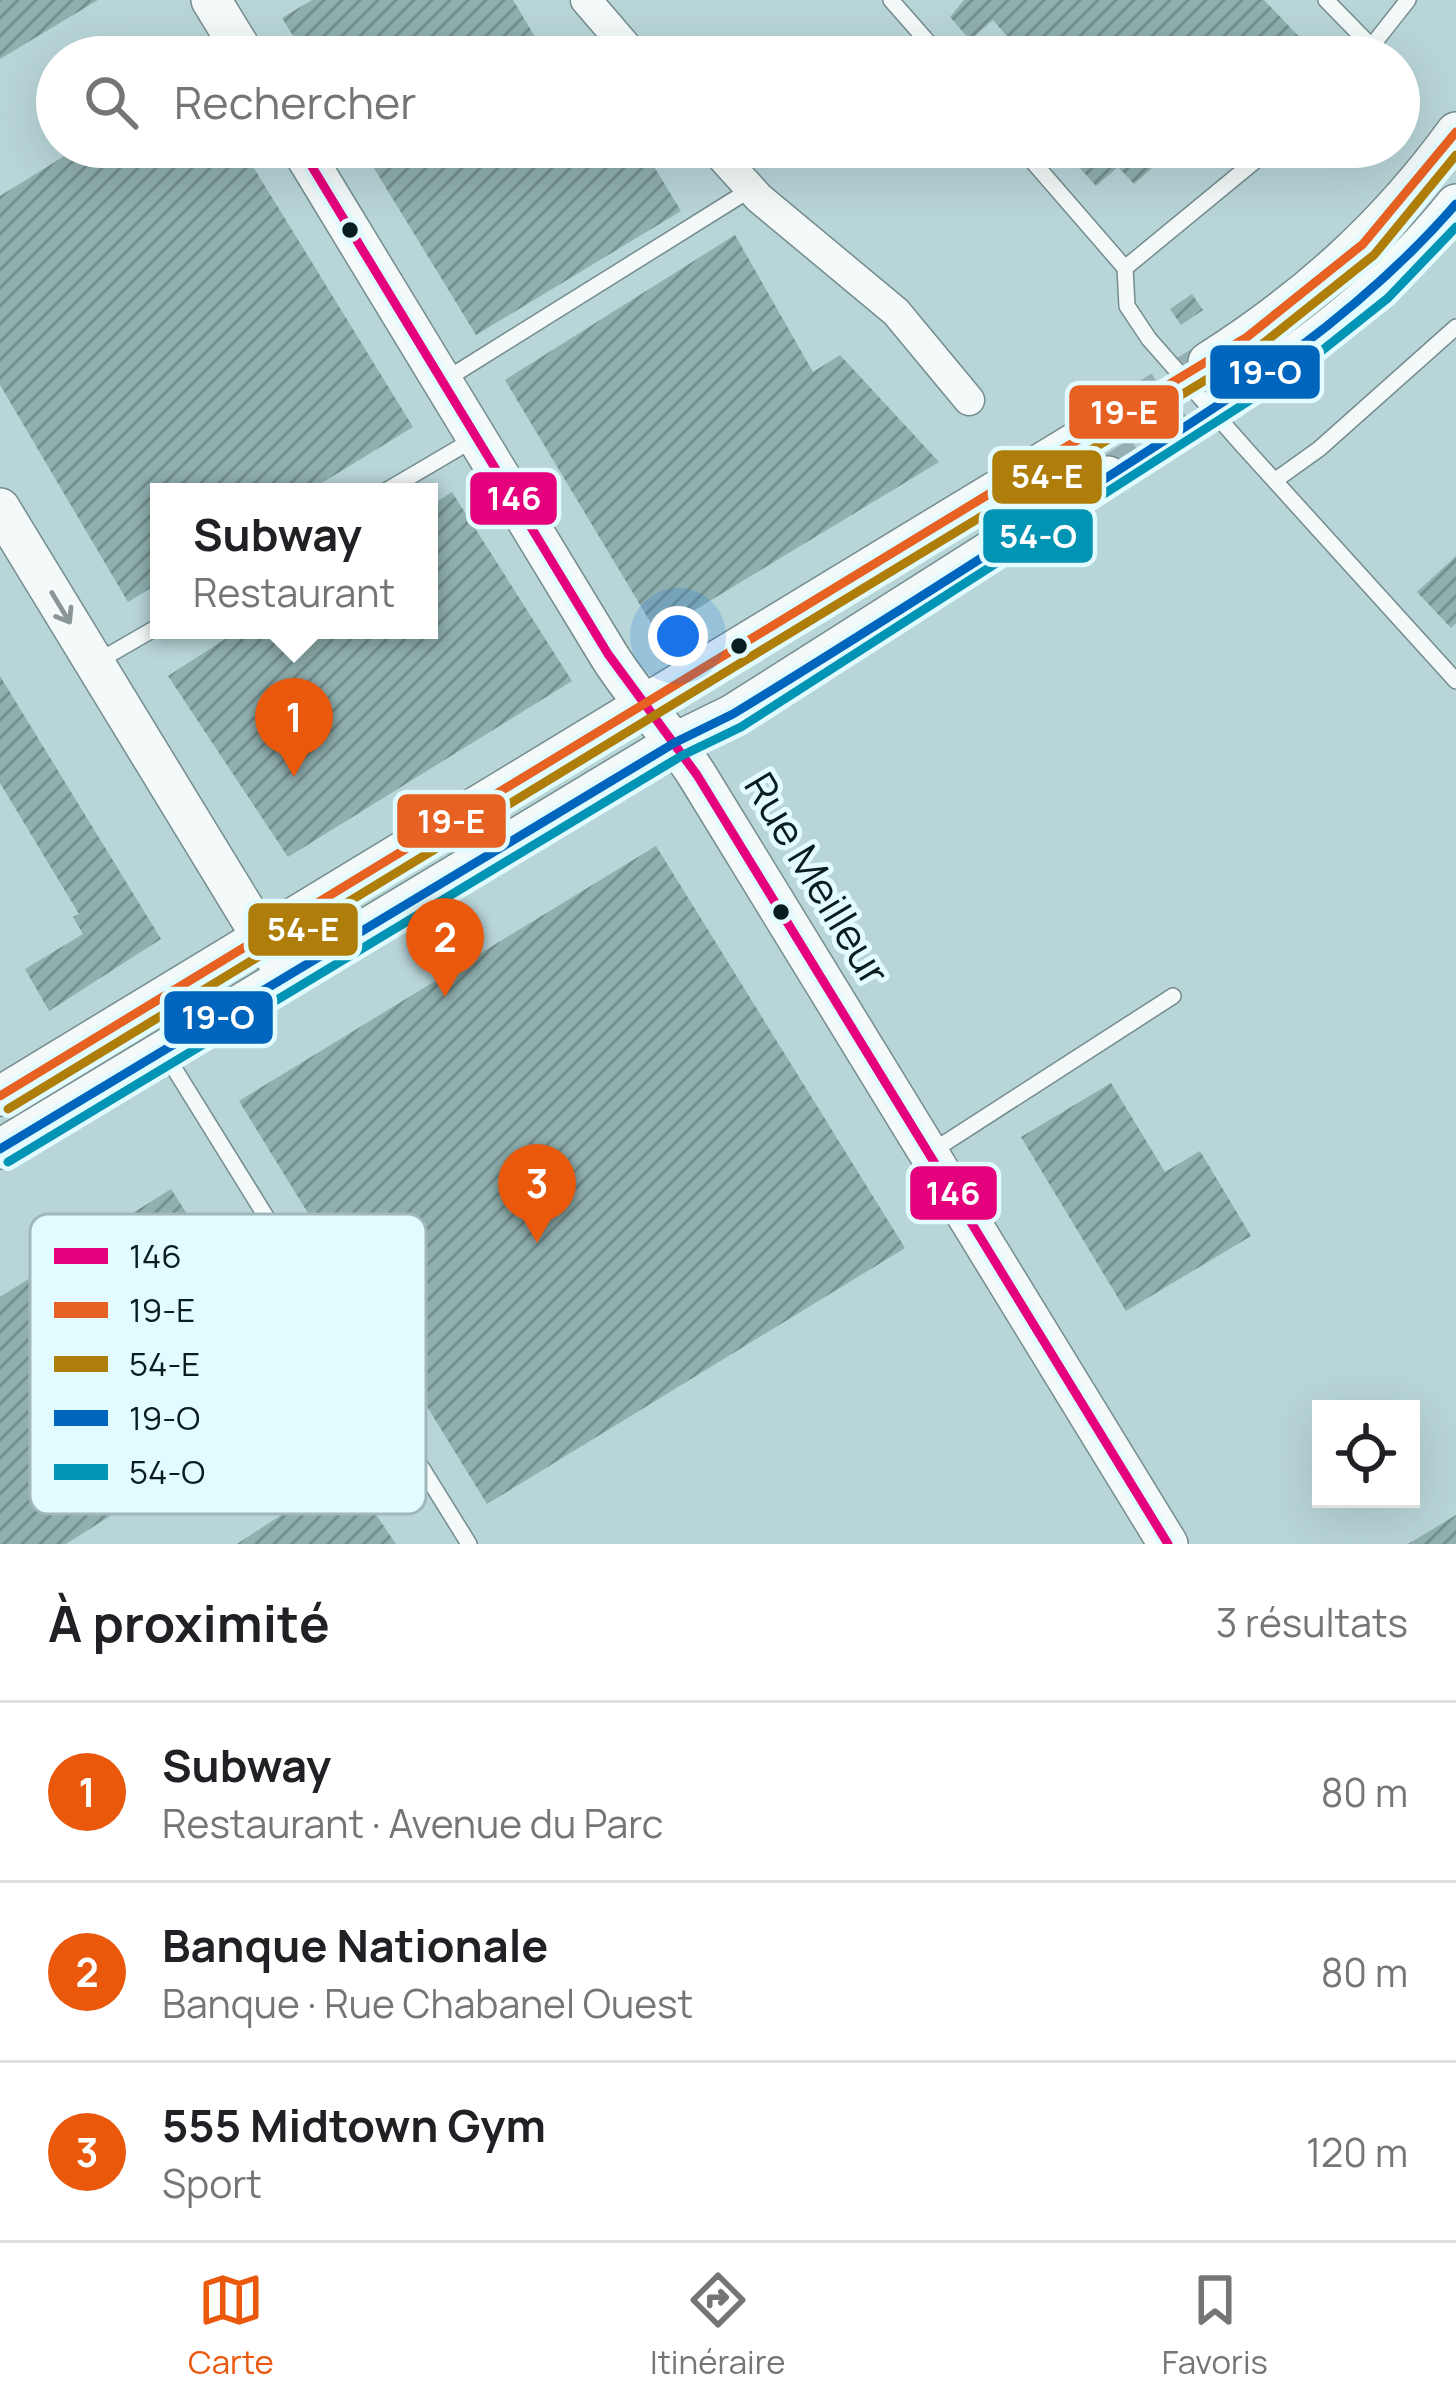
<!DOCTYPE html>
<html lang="fr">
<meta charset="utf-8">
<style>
body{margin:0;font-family:Manrope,sans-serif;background:#f6f6f6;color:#202124}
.controls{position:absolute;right:36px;bottom:36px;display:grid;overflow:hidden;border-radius:0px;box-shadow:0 12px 48px #0002}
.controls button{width:108px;height:108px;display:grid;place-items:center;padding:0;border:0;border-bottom:3px solid #e0e0e0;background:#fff;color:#202124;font:60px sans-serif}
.you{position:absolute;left:678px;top:636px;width:42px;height:42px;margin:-30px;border:9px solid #fff;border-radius:50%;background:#1a73e8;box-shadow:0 0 0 18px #1a73e833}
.badge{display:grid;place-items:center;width:78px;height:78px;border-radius:50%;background:#ea580c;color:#fff;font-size:39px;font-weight:700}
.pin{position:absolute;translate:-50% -99px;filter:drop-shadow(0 3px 6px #0008)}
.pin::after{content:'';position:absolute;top:63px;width:42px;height:36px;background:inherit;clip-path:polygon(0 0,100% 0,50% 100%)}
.popup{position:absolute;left:150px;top:483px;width:288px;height:156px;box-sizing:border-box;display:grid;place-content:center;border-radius:0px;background:#fff;filter:drop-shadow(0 3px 9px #0005);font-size:39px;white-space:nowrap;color:#757577}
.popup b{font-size:45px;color:#202124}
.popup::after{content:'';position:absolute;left:50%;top:100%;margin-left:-24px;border:24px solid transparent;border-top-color:#fff}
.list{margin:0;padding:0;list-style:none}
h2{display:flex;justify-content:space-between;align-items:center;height:156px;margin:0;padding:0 48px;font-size:51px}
h2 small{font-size:39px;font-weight:400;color:#757577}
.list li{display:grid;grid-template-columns:78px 1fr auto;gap:36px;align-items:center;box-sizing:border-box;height:180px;padding:0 48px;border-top:3px solid #e0e0e0}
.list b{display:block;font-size:45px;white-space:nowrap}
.list p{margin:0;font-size:39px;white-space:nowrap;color:#757577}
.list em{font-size:39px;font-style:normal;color:#757577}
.icon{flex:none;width:66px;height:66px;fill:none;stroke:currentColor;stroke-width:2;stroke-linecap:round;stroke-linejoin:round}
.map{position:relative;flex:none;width:1456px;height:1544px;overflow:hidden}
.search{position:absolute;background:#fff;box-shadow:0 12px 48px #0002;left:36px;right:36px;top:36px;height:132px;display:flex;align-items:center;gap:30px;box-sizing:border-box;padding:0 42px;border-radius:66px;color:#757577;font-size:45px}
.sheet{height:696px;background:#fff}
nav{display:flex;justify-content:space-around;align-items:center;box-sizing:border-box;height:168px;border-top:3px solid #e0e0e0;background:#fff;font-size:33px;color:#757577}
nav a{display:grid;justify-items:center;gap:6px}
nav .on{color:#ea580c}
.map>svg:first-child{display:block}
.building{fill:url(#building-hatch)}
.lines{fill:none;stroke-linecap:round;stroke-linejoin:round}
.tertiary-tunnel{stroke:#95b0b3;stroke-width:39;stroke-dasharray:39 20;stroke-linecap:butt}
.service-casing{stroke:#758c8e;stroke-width:18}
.minor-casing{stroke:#758c8e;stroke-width:33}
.tertiary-casing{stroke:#758c8e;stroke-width:42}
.service{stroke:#f4f9f9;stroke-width:15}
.minor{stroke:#f4f9f9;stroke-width:30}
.tertiary{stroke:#f4f9f9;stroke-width:39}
.service-bridge-casing{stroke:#758c8e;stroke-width:18;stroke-linecap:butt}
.service-bridge{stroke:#f4f9f9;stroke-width:15}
.bus-1-casing{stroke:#e1fbfe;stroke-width:18}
.bus-2-casing{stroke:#e1fbfe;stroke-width:18}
.bus-3-casing{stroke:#e1fbfe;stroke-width:18}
.bus-4-casing{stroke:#e1fbfe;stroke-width:18}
.bus-5-casing{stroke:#e1fbfe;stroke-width:18}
.bus-1{stroke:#e5007d;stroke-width:9}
.bus-2{stroke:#e66122;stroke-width:9}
.bus-3{stroke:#af7d0a;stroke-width:9}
.bus-4{stroke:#0065bd;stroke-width:9}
.bus-5{stroke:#0194b4;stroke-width:9}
.oneway{stroke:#8a9697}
.bus-dot{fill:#081d20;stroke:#e1fbfe;stroke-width:4.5}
.labels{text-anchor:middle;stroke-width:10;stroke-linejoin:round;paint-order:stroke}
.street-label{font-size:42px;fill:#081d20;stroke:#e1fbfe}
.key{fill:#e1fbfe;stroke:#a0b8bb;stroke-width:3}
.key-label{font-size:33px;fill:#081d20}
.line-badge{stroke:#e1fbfe;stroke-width:4.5}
.badge-label{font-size:33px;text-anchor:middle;font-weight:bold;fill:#fff}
</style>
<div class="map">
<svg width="1456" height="1544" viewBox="0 0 1456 1544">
<defs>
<pattern id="building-hatch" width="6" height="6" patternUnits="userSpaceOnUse" patternTransform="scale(3)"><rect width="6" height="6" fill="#8fb0af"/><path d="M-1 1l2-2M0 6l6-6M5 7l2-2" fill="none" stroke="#738f8e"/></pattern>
</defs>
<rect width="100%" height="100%" fill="#b8d5d8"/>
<g class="building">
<path d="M0 0H98L0 59Z"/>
<path d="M312 0H513L547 57H306L282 18Z"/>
<path d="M964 0H1264L1305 43 1292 57H1025L993 20 970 40 950 17Z"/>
<path d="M79 147H241L413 427 307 492H159V583L128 602 0 385V196Z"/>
<path d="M361 147H642L681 211 476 335Z"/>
<path d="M1088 147H1176L1134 184 1118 167 1096 186 1076 164Z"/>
<path d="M735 235 813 372 840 355 939 462 657 633 505 380Z"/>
<path d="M1192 294 1203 310 1181 325 1170 309Z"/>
<path d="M452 492 572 681 288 857 168 676 239 630H429V507Z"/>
<path d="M1456 556V623L1451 628 1417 592Z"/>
<path d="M0 676 161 939 49 1011 25 969 83 934 73 917 79 914 0 783Z"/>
<path d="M656 846 905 1248 487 1504 239 1101Z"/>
<path d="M1111 1083 1165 1172 1200 1151 1251 1236 1126 1311 1021 1137Z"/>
<path d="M171 1189 302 1394 66 1544H0V1297Z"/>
<path d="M347 1472 396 1544H237Z"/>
<path d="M1456 1515V1544H1408Z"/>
</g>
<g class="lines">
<g class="tertiary-tunnel">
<path d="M1078 441 1208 362"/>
<path d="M1108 476 1236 395"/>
</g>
<g class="service-casing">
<g id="service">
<path d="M891 0 941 57"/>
<path d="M1326 0 1372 47"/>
<path d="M1363 57 1408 0"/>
<path d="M1020 147 1125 268 1127 306 1149 339"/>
<path d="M1125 268 1272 147"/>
<path d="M445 380 751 189"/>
<path d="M1244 447 1456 681"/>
<path d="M1277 479 1319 449 1456 327"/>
<path d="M384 492 474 439"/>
<path d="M95 663 159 626"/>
<path d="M164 1052 469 1544"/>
<path d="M931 1152 1173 996"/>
</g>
</g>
<g class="minor-casing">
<g id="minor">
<path d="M586 0 635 57"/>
<path d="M713 147 759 198 896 312 969 400"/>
</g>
</g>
<g class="tertiary-casing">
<g id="tertiary">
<path d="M211 0 246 57"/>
<path d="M300 147 608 654C635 698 670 732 697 775L1168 1544"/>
<path d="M1208 362C1307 299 1387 227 1456 132"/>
<path d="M1236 395C1318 341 1394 282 1456 204"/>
<path d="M0 508 272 954"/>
<path d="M0 1096 1078 441"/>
<path d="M0 1149 676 742 733 714 1108 476"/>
</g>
</g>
<use href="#service" class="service"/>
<use href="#minor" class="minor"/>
<use href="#tertiary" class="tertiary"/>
<g class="service-bridge-casing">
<path id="service-bridge" d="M1149 339 1244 447"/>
</g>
<use href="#service-bridge" class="service-bridge"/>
<g class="bus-1-casing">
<path id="bus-1" d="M300 147 608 654 697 775 1168 1544"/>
</g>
<g class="bus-2-casing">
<path id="bus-2" d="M0 1096 1247 337 1363 244 1456 132"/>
</g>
<g class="bus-3-casing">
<path id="bus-3" d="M8 1109 1255 350 1374 255 1456 155"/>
</g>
<g class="bus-4-casing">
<path id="bus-4" d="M0 1149 676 742 733 714C853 641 971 565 1089 489 1221 404 1352 324 1456 204"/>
</g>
<g class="bus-5-casing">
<path id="bus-5" d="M8 1162 683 755 741 727 1300 368 1388 298 1456 227"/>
</g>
<use href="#bus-1" class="bus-1"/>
<use href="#bus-2" class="bus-2"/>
<use href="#bus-3" class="bus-3"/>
<use href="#bus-4" class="bus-4"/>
<use href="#bus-5" class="bus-5"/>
</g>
<defs><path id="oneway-shaft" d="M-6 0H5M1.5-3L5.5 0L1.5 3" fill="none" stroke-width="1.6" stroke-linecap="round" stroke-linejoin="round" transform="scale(3)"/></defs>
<use class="oneway" href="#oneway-shaft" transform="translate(61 608) rotate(59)"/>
<g class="bus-dot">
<circle cx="350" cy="230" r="10"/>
<circle cx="739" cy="646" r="10"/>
<circle cx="781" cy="912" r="10"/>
</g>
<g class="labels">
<g class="street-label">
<text transform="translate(817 879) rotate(59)" y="15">Rue Meilleur</text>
</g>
</g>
<rect x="30" y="1214" width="396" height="300" rx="18" class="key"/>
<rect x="54" y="1248" width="54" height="16" fill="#e5007d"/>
<rect x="54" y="1302" width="54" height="16" fill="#e66122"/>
<rect x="54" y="1356" width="54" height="16" fill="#af7d0a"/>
<rect x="54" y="1410" width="54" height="16" fill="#0065bd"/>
<rect x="54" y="1464" width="54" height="16" fill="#0194b4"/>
<g class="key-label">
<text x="129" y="1268">146</text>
<text x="129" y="1322">19-E</text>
<text x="129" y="1376">54-E</text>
<text x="129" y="1430">19-O</text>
<text x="129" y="1484">54-O</text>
</g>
<g class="line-badge">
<rect x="1208" y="343" width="114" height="58" rx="12" fill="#0065bd"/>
<rect x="1067" y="383" width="114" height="58" rx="12" fill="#e66122"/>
<rect x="990" y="448" width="114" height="58" rx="12" fill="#af7d0a"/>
<rect x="468" y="470" width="91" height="57" rx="12" fill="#e5007d"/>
<rect x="981" y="507" width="114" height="58" rx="12" fill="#0194b4"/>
<rect x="395" y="792" width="113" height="58" rx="12" fill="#e66122"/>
<rect x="246" y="901" width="114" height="57" rx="12" fill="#af7d0a"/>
<rect x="162" y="989" width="113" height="57" rx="12" fill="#0065bd"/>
<rect x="908" y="1164" width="91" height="58" rx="12" fill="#e5007d"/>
</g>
<g class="badge-label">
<text x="1265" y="384">19-O</text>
<text x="1124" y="424">19-E</text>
<text x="1047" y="488">54-E</text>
<text x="514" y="510">146</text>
<text x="1038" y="548">54-O</text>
<text x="451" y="833">19-E</text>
<text x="303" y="941">54-E</text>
<text x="218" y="1029">19-O</text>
<text x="953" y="1205">146</text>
</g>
</svg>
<div class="controls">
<button><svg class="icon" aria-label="locate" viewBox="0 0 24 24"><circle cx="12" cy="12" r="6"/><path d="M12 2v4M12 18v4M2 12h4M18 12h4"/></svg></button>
</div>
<div class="you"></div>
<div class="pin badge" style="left:294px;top:777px">1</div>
<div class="popup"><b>Subway</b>Restaurant</div>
<div class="pin badge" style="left:445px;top:997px">2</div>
<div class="pin badge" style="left:537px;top:1243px">3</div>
<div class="search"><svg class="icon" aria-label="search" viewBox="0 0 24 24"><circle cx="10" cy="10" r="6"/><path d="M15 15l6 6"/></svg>Rechercher</div>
</div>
<section class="sheet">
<h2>À proximité<small>3 résultats</small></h2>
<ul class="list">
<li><span class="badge">1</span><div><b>Subway</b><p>Restaurant · Avenue du Parc</p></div><em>80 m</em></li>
<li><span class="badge">2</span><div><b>Banque Nationale</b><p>Banque · Rue Chabanel Ouest</p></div><em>80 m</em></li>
<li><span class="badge">3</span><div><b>555 Midtown Gym</b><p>Sport</p></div><em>120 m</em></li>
</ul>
</section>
<nav>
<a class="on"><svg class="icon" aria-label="map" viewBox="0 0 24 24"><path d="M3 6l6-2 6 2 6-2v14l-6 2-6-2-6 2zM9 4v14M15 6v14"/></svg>Carte</a>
<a><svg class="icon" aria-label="directions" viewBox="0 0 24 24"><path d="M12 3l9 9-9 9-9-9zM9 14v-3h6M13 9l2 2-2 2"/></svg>Itinéraire</a>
<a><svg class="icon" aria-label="saved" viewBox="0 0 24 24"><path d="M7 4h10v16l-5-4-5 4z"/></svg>Favoris</a>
</nav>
